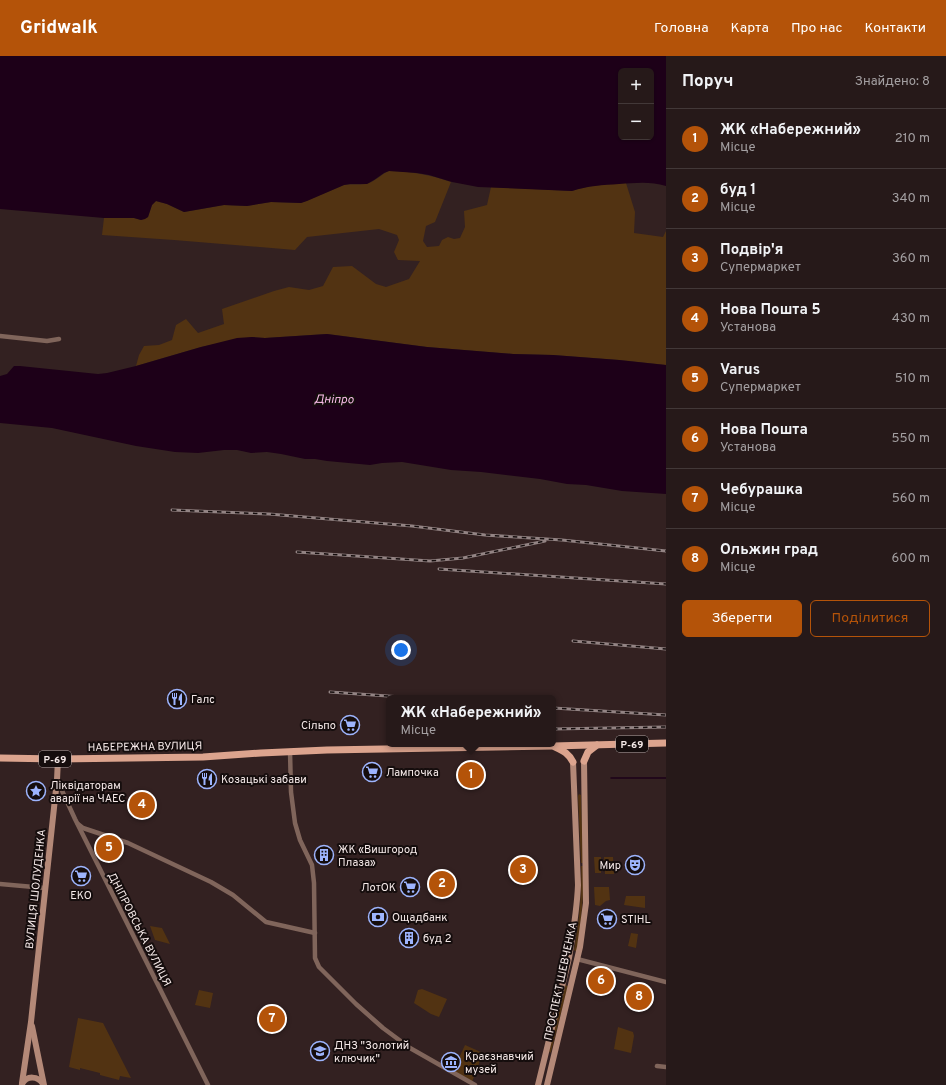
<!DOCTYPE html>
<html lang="uk">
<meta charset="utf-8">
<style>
body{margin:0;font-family:Overpass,sans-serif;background:#2e2222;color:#f1f3f6}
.controls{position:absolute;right:12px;top:12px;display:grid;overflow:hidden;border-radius:6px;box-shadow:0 1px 3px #0004}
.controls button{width:36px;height:36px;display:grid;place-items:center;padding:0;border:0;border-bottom:1px solid #423838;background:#261919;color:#f1f3f6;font:20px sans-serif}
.you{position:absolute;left:401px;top:594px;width:14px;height:14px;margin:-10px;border:3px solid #fff;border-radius:50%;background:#1a73e8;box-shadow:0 0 0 6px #1a73e833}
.badge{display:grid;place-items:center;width:26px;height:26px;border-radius:50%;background:#b45309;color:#fff;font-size:13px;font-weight:700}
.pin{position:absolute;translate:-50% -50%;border:2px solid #fff;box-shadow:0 1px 4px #0006}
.popup{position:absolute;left:386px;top:639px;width:170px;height:52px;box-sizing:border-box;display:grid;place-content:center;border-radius:6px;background:#261919;filter:drop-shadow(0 1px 3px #0005);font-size:13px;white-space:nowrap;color:#a4a0a2}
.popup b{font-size:15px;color:#f1f3f6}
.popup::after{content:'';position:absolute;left:50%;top:100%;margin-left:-8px;border:8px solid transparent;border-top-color:#261919}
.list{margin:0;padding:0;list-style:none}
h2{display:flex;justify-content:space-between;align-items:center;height:52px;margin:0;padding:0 16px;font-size:17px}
h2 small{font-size:13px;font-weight:400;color:#a4a0a2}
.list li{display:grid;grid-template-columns:26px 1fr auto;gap:12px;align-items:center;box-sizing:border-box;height:60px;padding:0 16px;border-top:1px solid #423838}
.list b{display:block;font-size:15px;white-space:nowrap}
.list p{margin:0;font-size:13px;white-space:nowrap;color:#a4a0a2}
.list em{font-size:13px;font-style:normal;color:#a4a0a2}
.actions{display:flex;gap:8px;padding:12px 16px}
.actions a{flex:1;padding:9px 0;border:1px solid #b45309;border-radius:6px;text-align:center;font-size:14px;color:#b45309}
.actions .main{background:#b45309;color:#fff}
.map{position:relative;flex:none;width:666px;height:1029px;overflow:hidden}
header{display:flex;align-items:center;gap:24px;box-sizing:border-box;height:56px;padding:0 20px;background:#b45309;color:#fff}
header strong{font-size:19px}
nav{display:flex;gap:22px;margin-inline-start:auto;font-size:14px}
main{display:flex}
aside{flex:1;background:#261919}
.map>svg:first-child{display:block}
.green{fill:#523312}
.water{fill:#1d0018;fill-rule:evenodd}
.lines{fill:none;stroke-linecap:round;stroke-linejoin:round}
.stream{stroke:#1d0018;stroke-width:1.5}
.street{stroke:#80655b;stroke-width:4.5}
.secondary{stroke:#b48978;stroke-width:6}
.primary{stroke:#dca48e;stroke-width:7}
.rail-casing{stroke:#938484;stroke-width:3}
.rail{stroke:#150d0d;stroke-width:1.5;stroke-dasharray:4.5;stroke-linecap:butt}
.labels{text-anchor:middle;stroke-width:4;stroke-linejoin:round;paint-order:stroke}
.shield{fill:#150d0d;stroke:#b2a8a7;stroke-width:1}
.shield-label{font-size:10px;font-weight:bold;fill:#f6eae9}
.poi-label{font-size:11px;fill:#f6eae9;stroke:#150d0d;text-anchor:start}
.street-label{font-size:11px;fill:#f6eae9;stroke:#150d0d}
.water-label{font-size:12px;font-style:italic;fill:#fbbdeb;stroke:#150d0d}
</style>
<header>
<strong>Gridwalk</strong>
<nav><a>Головна</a><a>Карта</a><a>Про нас</a><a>Контакти</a></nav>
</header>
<main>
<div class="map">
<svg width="666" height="1029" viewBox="0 0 666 1029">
<rect width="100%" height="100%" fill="#332121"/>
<g class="green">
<path d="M389 115C412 115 430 119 451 126L435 166 426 170 423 185 427 191 439 190 442 184 448 181 454 183 460 182 465 171 464 155 487 149 491 131 572 135C589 129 608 128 626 127L635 156 634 177 663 181 666 175V309L619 304 553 299 513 298 427 291 327 278 265 282 252 281 201 291 136 310 139 299 144 290 159 289 172 284 176 269 186 263 198 277 224 268 222 253 274 235 289 231 309 234 323 230 333 211 352 210 376 228 386 231 409 223 420 205 398 204 394 196 399 184 397 179 379 173 307 181 295 194 174 184 102 179 104 162H134L141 164 148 161 152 149 156 145 167 148 184 156 224 149 247 150 271 146 301 147 344 129C351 128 359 129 366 128 375 126 381 118 389 115Z"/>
<path d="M579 738 581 739 583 807H581L578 740Z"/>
<path d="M594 801H601V817H595Z"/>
<path d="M604 801H613L614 818H605Z"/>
<path d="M581 810H584C584 839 581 866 577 895H575L574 894C579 866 582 839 581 810Z"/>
<path d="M594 831H609L610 844 606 845 600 850 595 849Z"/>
<path d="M626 840H645V852L624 849Z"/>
<path d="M150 870 162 872 170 888 155 884Z"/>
<path d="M631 877 638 878 636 892 628 890Z"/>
<path d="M565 929 568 930 551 996 550 997 549 995Z"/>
<path d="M422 933 447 943 439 961 431 958 414 947 418 934Z"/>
<path d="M199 934 213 937 210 952 195 949Z"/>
<path d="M78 962 103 967 131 1022 120 1020 119 1024 100 1019V1017L80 1012V1014L69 1011Z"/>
<path d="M618 971 633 976 634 980 631 997 614 993Z"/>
<path d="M465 989 483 997 472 1026 453 1015Z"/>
</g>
<g class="water">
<path d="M0 0H666V130C650 125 635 127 619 128 603 129 587 130 572 135L478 131 452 126 429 119 417 117 389 115 384 117 374 124 367 128H350L344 129 307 145 301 147 271 146 247 150 224 149 184 156 167 148 156 145 152 149 148 161 145 163 141 164 134 162H104L0 153ZM621 15H651V81H621Z"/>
<path d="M327 278 427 291 513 298 553 299 619 304 666 309V438L622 435 586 429 567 428 540 423 481 416 451 414 402 406 382 407 370 409 327 405 315 403H305L281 398 267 396 251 397 237 394H224L198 397 175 396 136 390 52 372 0 367V320L7 318 14 310H20L98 318 107 317 136 310 201 291 237 282 252 281 265 282Z"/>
</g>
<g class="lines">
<g class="stream">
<path d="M611 722H666"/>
<path d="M33 829 36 799"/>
<path d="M31 843 32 833"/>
</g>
<g class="street">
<path d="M0 280 47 285 59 283"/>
<path d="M290 695 291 736 295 767 300 784 312 809 314 827 315 902 319 911 356 948 383 972 410 992 475 1029"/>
<path d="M58 726 75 763 208 1029"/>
<path d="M78 768 83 772 128 787 211 826 233 839 266 866 315 877"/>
<path d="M0 828 45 832"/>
<path d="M577 903 666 926"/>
<path d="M657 1010 666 1011"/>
</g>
<g class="secondary">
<path d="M32 970 44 1029"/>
<path d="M22 1027 31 966 57 724 58 703"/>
<path d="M22 1028C27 1019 38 1020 43 1028"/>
<path d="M538 1029 569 902C573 877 577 854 578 829L573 706"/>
<path d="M547 1029 580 891 586 847 584 705"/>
</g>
<g class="primary">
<path d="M555 691C564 695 569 698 573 706"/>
<path d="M0 702 58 703 203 701 261 697 327 694 553 690 666 687"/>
<path d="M584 705 588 696 597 689"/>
</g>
<g class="rail-casing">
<g id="rail">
<path d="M172 454 269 458 412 470 485 479 562 484 666 495"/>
<path d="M297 496 430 505 463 502 545 485"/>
<path d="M439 513 666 528"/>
<path d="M573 585 666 593"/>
<path d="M330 636 416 642"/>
<path d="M553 652 666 659"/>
<path d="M553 673 666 671"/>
</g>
</g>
<use href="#rail" class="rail"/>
</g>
<defs>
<g id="restaurant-ring" transform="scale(1)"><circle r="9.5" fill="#150d0d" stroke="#9db4fd" stroke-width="1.5"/><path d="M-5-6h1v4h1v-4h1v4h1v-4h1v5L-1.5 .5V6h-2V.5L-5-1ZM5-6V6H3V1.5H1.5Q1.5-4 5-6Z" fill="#9db4fd"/></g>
<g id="supermarket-ring" transform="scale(1)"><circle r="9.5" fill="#150d0d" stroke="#9db4fd" stroke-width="1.5"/><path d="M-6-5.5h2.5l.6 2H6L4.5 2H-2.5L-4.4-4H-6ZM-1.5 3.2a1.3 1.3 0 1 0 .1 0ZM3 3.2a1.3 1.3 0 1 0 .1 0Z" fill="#9db4fd"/></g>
<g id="sight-ring" transform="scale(1)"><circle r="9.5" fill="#150d0d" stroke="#9db4fd" stroke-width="1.5"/><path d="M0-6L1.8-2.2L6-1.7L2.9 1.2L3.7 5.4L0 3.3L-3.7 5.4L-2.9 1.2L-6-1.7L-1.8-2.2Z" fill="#9db4fd"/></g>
<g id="building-ring" transform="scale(1)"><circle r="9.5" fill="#150d0d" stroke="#9db4fd" stroke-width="1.5"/><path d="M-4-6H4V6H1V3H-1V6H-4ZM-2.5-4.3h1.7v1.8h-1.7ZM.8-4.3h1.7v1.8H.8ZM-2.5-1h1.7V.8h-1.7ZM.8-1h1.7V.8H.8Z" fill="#9db4fd"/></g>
<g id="theatre-ring" transform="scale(1)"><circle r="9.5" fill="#150d0d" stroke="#9db4fd" stroke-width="1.5"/><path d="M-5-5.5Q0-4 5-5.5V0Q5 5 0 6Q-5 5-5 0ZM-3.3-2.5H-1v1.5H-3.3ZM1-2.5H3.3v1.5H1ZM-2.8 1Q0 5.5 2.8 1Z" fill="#9db4fd"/></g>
<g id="bank-ring" transform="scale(1)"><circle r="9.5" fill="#150d0d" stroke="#9db4fd" stroke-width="1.5"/><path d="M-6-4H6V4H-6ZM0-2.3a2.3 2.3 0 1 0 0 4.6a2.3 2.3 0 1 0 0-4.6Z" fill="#9db4fd"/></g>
<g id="school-ring" transform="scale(1)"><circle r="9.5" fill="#150d0d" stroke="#9db4fd" stroke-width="1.5"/><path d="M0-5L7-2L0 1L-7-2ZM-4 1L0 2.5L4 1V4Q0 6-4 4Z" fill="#9db4fd"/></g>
<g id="museum-ring" transform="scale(1)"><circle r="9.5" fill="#150d0d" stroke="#9db4fd" stroke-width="1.5"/><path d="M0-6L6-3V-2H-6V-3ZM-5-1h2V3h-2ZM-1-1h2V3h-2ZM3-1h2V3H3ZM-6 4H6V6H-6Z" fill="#9db4fd"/></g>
</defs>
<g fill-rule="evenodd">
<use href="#restaurant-ring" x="177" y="643"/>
<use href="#supermarket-ring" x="350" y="669"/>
<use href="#supermarket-ring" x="372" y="716"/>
<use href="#restaurant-ring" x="207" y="723"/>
<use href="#sight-ring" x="36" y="735"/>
<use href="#building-ring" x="324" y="799"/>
<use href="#theatre-ring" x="635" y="809"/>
<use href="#supermarket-ring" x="81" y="820"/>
<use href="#supermarket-ring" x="410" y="831"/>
<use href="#bank-ring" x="378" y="861"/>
<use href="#supermarket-ring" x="607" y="863"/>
<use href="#building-ring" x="409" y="882"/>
<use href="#school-ring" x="320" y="995"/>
<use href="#museum-ring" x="451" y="1006"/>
</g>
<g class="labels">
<g class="shield">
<rect x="616" y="680" width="32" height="16" rx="3"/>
<rect x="39" y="695" width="32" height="16" rx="3"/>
</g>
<g class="shield-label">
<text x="632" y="692">Р-69</text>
<text x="55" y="707">Р-69</text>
</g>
<g class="poi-label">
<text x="191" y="647">Галс</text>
<text x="336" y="673" text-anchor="end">Сільпо</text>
<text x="386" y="720">Лампочка</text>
<text x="221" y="727">Козацькі забави</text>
<text x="50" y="733">Ліквідаторам<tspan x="50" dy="13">аварії на ЧАЕС</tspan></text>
<text x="338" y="797">ЖК «Вишгород<tspan x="338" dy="13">Плаза»</tspan></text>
<text x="621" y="813" text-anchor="end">Мир</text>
<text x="396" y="835" text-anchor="end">ЛотОК</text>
<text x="81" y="843" text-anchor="middle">EKO</text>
<text x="392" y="865">Ощадбанк</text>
<text x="621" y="867">STIHL</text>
<text x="423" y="886">буд 2</text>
<text x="334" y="993">ДНЗ "Золотий<tspan x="334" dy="13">ключик"</tspan></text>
<text x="465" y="1004">Краєзнавчий<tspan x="465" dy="13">музей</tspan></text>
</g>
<g class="street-label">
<text transform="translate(145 690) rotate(-1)" y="4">НАБЕРЕЖНА ВУЛИЦЯ</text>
<text transform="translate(35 833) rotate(-84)" y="4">ВУЛИЦЯ ШОЛУДЕНКА</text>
<text transform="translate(140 873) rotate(63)" y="4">ДНІПРОВСЬКА ВУЛИЦЯ</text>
<text transform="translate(560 925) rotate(-78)" y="4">ПРОСПЕКТ ШЕВЧЕНКА</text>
</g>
<g class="water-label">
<text transform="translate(334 343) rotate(1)" y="4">Дніпро</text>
</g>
</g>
</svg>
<div class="controls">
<button>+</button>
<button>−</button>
</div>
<div class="you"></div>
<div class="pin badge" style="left:471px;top:719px">1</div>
<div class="popup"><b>ЖК «Набережний»</b>Місце</div>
<div class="pin badge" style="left:442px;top:828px">2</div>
<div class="pin badge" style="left:523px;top:814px">3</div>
<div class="pin badge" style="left:142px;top:749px">4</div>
<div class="pin badge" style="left:109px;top:792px">5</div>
<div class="pin badge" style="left:601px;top:925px">6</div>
<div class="pin badge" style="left:272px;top:963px">7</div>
<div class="pin badge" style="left:639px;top:941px">8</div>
</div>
<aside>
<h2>Поруч<small>Знайдено: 8</small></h2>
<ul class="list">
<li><span class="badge">1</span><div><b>ЖК «Набережний»</b><p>Місце</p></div><em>210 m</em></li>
<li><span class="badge">2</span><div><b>буд 1</b><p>Місце</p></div><em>340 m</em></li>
<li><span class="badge">3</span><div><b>Подвір'я</b><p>Супермаркет</p></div><em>360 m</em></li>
<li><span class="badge">4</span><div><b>Нова Пошта 5</b><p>Установа</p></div><em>430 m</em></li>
<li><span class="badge">5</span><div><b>Varus</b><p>Супермаркет</p></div><em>510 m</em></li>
<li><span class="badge">6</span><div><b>Нова Пошта</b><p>Установа</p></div><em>550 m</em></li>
<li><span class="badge">7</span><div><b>Чебурашка</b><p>Місце</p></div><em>560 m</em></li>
<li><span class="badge">8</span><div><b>Ольжин град</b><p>Місце</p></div><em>600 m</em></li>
</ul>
<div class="actions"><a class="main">Зберегти</a><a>Поділитися</a></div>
</aside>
</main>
